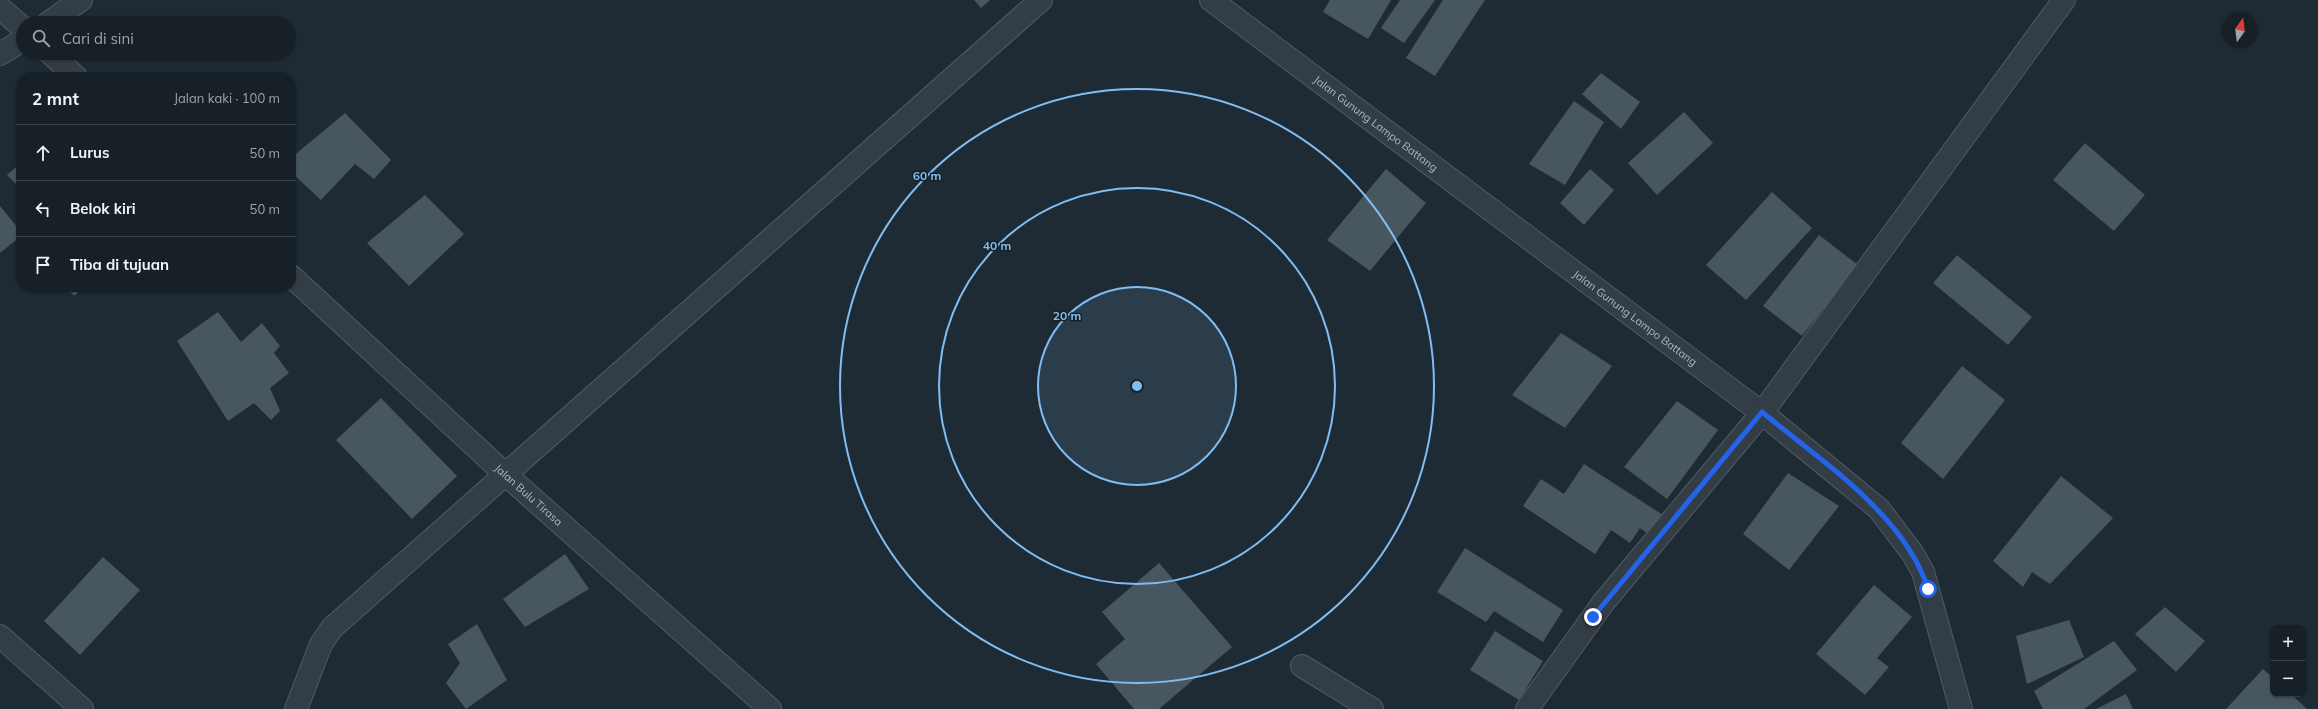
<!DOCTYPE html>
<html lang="id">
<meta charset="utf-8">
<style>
body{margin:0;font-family:Mulish,sans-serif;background:#20282f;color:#f1f3f6}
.controls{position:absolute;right:12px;bottom:12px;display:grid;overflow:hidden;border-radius:8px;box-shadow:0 1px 3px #0004}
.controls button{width:36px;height:36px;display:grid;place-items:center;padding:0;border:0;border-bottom:1px solid #363e44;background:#172027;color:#f1f3f6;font:20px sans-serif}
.compass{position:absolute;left:2222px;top:12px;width:36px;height:36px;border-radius:50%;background:#172027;box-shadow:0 1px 3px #0004;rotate:14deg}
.stop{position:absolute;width:12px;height:12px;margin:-9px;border:3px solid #2563eb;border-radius:50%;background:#fff}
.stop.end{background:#2563eb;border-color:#fff;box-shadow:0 1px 4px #0008}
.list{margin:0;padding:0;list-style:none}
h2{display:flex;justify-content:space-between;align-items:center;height:52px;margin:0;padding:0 16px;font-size:17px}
h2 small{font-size:13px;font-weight:400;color:#9ea3a7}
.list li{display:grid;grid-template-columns:26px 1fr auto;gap:12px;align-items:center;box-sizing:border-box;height:56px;padding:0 16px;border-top:1px solid #363e44}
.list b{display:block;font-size:15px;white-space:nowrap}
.list em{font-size:13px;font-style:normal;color:#9ea3a7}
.icon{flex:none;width:22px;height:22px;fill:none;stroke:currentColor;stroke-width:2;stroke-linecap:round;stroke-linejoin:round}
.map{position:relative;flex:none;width:2318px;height:709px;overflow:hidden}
.search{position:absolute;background:#172027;box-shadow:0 1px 3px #0004;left:16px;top:16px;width:280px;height:44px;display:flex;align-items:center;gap:10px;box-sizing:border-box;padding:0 14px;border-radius:22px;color:#9ea3a7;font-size:15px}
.panel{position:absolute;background:#172027;box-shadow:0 1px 3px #0004;left:16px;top:72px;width:280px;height:220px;border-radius:16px}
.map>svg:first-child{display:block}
.building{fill:#485660}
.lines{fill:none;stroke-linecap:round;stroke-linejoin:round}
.minor-casing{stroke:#505b63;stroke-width:24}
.minor{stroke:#333d45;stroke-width:22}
.route{stroke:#2563eb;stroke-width:5}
.ring{fill:none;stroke:#80bdf3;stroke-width:2}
.labels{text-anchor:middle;stroke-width:3;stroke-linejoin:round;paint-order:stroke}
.street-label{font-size:11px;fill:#acb8c2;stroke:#182229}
.centre{fill:#80bdf3;stroke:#182229;stroke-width:2}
.ring-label{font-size:12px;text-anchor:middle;font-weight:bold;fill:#80bdf3;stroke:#182229;stroke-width:3;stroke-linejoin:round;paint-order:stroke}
</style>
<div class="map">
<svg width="2318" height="709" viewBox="0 0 2318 709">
<rect width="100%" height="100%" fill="#1f2b34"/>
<g class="building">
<path d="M974 0H990L981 8Z"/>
<path d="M1330 0H1391L1368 39 1323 12Z"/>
<path d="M1400 0H1435L1404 43 1381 28Z"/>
<path d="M1443 0H1485L1435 76 1406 58Z"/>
<path d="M1601 73 1640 102 1621 129 1582 94Z"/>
<path d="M1574 101 1604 122 1565 185 1529 164Z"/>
<path d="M1684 112 1713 143 1657 195 1628 163Z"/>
<path d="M345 113 391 160 374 179 355 164 321 200 291 172V158Z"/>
<path d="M2085 143 2145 195 2114 231 2053 180Z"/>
<path d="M21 163V189L7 175Z"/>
<path d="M1386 169 1426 203 1370 271 1327 240Z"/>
<path d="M1590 169 1614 190 1584 225 1560 203Z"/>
<path d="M1772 192 1812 228 1746 300 1706 265Z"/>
<path d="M425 195 464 234 409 286 367 243Z"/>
<path d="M0 206 21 232V236L0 253Z"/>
<path d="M1819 235 1858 265 1802 336 1763 306Z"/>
<path d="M1957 255 2032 317 2008 345 1933 283Z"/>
<path d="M66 287H84L74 296Z"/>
<path d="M218 312 241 342 262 323 280 346 274 353 289 373 270 388 280 411 271 420 254 403 228 421 177 341Z"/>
<path d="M1561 333 1612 366 1565 428 1512 395Z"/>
<path d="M1962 366 2005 400 1943 479 1901 443Z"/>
<path d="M381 398 457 476 412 519 336 440Z"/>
<path d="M1677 401 1718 430 1667 499 1624 467Z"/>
<path d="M1584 464 1663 515 1650 535 1640 528 1630 543 1611 530 1595 554 1523 506 1541 479 1564 494Z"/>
<path d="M1788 473 1839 506 1789 570 1743 534Z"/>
<path d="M2061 476 2113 518 2050 584 2032 572 2023 587 1993 561Z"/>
<path d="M1465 548 1563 610 1543 642 1494 611 1486 622 1437 592Z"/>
<path d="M565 554 589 589 525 627 503 599Z"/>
<path d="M103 557 140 590 80 655 44 621Z"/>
<path d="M1159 563 1232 647 1159 709H1134L1096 664 1125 639 1102 612Z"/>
<path d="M1874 585 1912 617 1877 658 1889 667 1865 695 1816 654Z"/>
<path d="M2165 607 2205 641 2176 672 2135 634Z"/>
<path d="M2069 620 2084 657 2027 684 2016 636Z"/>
<path d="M477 624 507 680 466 709 446 683 460 663 448 644Z"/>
<path d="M1495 631 1543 661 1519 700 1470 670Z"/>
<path d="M2114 641 2137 670 2084 709H2043L2034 691Z"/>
<path d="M2263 669 2273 678V694H2291L2307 709H2226Z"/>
<path d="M2126 694 2133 709H2096Z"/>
</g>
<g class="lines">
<g class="minor-casing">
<g id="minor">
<path id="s1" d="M1211 0 1762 413 1879 509 1913 554 1923 572 1961 709"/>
<path d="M0 8 23 28"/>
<path d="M48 23 81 0"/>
<path d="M50 53 76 77"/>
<path d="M0 54 23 40"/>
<path id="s2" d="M291 276 505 474 770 709"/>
<path d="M0 636 82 709"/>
<path d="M1302 666 1372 709"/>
<path d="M296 709 321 644 332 628 1041 0"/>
<path d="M1527 709 1603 603 1762 413 2064 0"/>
</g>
</g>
<use href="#minor" class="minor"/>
</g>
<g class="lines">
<path class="route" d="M1593 617 1762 412C1820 460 1905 515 1928 589"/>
</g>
<circle cx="1137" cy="386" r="99" fill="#80bdf3" fill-opacity=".12"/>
<g class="ring">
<circle cx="1137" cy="386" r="99"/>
<circle cx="1137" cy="386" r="198"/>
<circle cx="1137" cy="386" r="297"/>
</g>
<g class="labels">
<g class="street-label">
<text dy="4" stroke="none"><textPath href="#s1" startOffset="206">Jalan Gunung Lampo Battang</textPath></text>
<text dy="4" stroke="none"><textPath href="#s1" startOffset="530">Jalan Gunung Lampo Battang</textPath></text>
<text dy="4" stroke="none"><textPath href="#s2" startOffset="323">Jalan Bulu Tirasa</textPath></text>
</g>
</g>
<circle cx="1137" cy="386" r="6" class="centre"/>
<g class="ring-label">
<text x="927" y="180">60 m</text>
<text x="997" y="250">40 m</text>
<text x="1067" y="320">20 m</text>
</g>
</svg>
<div class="controls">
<button>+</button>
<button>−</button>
</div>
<svg class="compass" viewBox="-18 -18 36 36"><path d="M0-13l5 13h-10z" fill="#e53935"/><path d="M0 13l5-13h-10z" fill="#9ea3a7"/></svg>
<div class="stop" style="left:1928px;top:589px"></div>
<div class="stop end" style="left:1593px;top:617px"></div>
<div class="search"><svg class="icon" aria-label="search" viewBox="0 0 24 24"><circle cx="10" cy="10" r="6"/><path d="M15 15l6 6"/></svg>Cari di sini</div>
<section class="panel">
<h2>2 mnt<small>Jalan kaki · 100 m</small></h2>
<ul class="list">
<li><svg class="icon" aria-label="ahead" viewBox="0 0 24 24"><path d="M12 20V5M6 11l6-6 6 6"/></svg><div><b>Lurus</b></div><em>50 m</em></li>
<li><svg class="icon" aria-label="left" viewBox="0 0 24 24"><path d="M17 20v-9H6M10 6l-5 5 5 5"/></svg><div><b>Belok kiri</b></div><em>50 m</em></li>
<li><svg class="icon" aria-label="arrive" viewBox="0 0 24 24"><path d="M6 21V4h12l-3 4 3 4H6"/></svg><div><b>Tiba di tujuan</b></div></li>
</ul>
</section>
</div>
